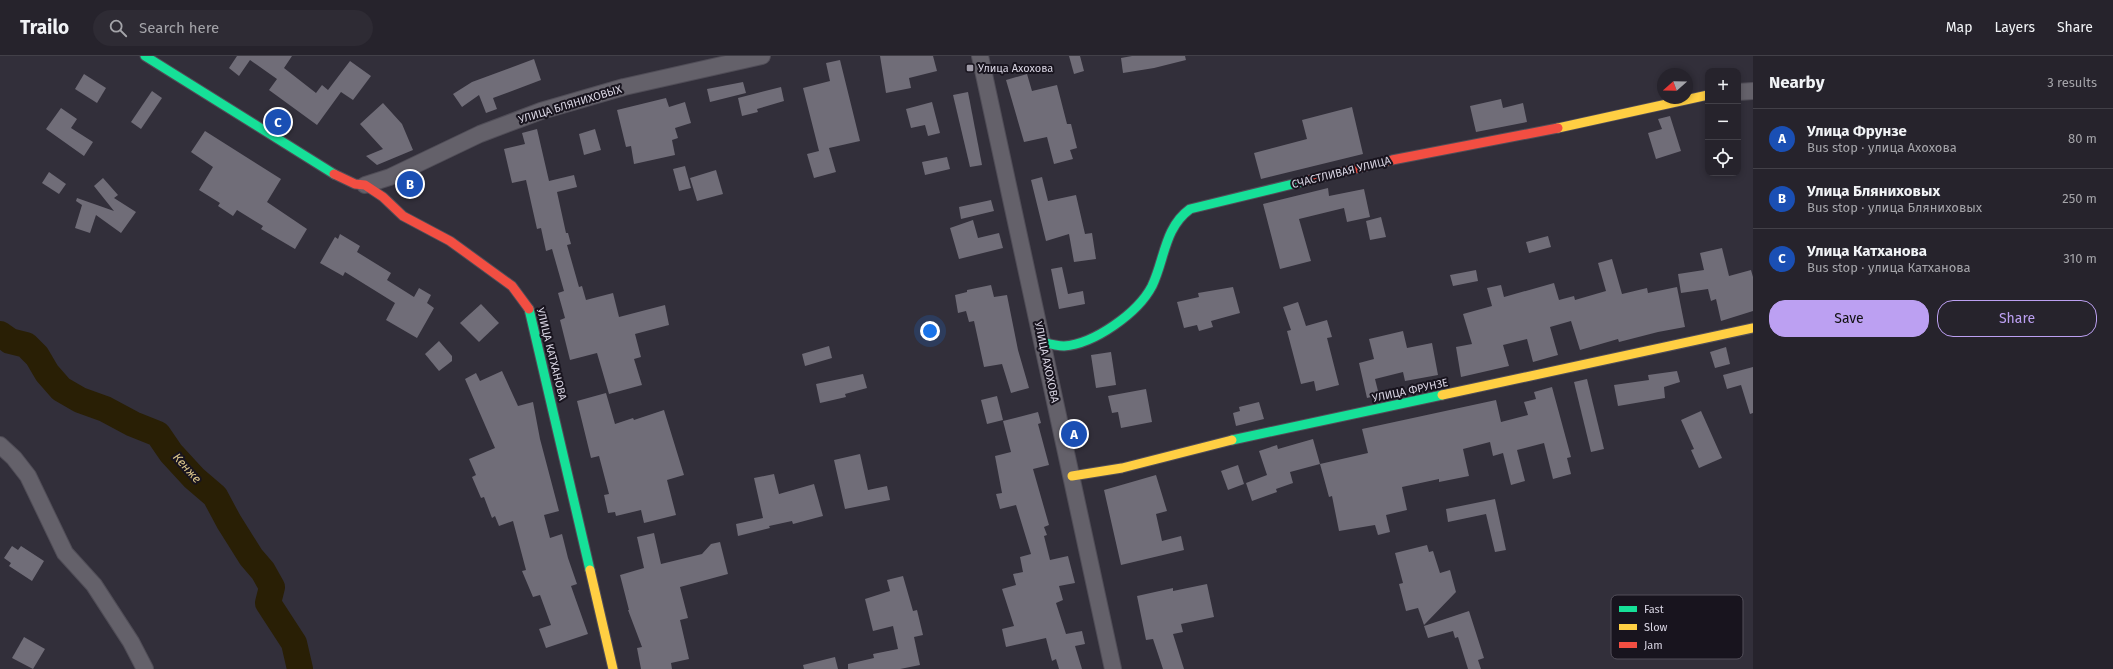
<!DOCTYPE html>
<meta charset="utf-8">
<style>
body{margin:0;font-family:"Fira Sans",sans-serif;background:#2e2b34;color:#f1f3f6}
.controls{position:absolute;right:12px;top:12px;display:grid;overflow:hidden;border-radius:8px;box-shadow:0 2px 6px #0003}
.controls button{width:36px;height:36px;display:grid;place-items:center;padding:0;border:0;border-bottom:1px solid #424048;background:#26232c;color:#f1f3f6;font:20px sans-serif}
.compass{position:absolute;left:1657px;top:12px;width:36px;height:36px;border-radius:50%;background:#26232c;box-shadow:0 2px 6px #0003;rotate:250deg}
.you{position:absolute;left:930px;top:275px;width:14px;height:14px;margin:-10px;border:3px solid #fff;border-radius:50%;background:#1a73e8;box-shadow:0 0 0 6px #1a73e833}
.badge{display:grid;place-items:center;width:26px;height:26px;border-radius:50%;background:#bca0f2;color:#fff;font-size:13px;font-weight:700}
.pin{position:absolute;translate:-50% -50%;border:2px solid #fff;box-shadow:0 1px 4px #0006}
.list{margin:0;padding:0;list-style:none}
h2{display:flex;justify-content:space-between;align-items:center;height:52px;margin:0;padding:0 16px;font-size:17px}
h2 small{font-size:13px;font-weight:400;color:#a4a4a9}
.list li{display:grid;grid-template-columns:26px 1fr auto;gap:12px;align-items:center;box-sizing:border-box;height:60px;padding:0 16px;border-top:1px solid #424048}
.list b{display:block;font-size:15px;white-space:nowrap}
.list p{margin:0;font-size:13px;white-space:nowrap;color:#a4a4a9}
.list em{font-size:13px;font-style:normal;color:#a4a4a9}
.actions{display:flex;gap:8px;padding:12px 16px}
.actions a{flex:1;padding:9px 0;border:1px solid #bca0f2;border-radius:16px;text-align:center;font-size:14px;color:#bca0f2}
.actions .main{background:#bca0f2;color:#111}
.icon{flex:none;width:22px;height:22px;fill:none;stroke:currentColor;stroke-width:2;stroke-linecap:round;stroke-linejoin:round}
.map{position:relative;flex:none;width:1753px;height:613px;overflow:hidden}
header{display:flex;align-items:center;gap:24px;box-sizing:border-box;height:56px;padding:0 20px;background:#26232c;border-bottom:1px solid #424048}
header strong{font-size:19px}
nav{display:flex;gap:22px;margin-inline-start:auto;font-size:14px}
.search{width:280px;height:36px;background:#2e2b34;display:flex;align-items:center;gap:10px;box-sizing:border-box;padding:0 14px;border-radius:22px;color:#a4a4a9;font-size:15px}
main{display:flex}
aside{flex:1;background:#26232c}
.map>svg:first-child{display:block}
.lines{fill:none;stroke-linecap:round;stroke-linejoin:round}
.river{stroke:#291f05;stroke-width:26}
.building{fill:#706d78}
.street-casing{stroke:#504d57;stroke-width:18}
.fast-casing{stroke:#504d57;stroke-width:11}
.slow-casing{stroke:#504d57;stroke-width:11}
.jam-casing{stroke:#504d57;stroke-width:11}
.street{stroke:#64616a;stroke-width:16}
.fast{stroke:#16e098;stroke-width:9}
.slow{stroke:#ffcf43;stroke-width:9}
.jam{stroke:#f24e42;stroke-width:9}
.poi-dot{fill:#9f9ba8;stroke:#18141e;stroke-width:1.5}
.labels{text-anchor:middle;stroke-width:4;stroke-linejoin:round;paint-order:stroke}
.poi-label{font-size:11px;fill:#d9d5e3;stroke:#18141e;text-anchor:start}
.street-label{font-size:11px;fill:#d9d5e3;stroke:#18141e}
.water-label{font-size:12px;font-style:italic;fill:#dcc68b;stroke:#18141e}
.key{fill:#18141e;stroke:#524e59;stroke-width:1}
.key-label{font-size:11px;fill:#d9d5e3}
</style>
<header>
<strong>Trailo</strong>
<div class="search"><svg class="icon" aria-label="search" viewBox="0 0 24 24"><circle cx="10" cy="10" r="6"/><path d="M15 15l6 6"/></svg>Search here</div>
<nav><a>Map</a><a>Layers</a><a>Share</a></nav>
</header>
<main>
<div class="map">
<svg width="1753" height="613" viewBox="0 0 1753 613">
<rect width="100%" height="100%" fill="#322f3a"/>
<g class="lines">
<path class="river" d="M0 278 10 285 26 289 37 300 47 317 61 333 80 344 105 353 133 368 158 378 171 397 194 422 215 440 229 466 251 501 263 515 272 531 268 547 294 587 300 613"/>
</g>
<g class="building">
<path d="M237 0H292L284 12 316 37 322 29 328 34 350 5 371 20 353 44 341 36 317 69 269 34 277 23 250 4 239 20 229 12Z"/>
<path d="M880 0H933L937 15 909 22 911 32 886 37Z"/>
<path d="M1069 0H1080L1084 15 1074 18Z"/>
<path d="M1132 0H1185L1186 4 1154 12 1123 17 1121 2Z"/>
<path d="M534 3 541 24 493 42 497 53 486 57 479 39 462 51 453 38 472 26Z"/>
<path d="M840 4 860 85 829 92 836 116 814 122 807 98 819 95 803 32 830 25 826 7Z"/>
<path d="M84 18 106 32 97 47 75 33Z"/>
<path d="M1027 18 1032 35 1057 29 1067 68H1071L1077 92 1070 94 1073 103 1054 108 1047 81 1024 86 1006 24Z"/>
<path d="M743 26 746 37 710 46 707 33Z"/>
<path d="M781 31 784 45 757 53 758 56 742 60 738 42Z"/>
<path d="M152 35 162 42 141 73 131 66Z"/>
<path d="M968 36 982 109 970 111 953 39Z"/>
<path d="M666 42 669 51 685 46 691 67 675 72 678 82 672 84 675 99 634 108 631 90 626 91 617 54Z"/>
<path d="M1501 43 1503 52 1523 47 1527 66 1476 76 1470 50Z"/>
<path d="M932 46 940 77 928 80 925 69 911 72 906 53Z"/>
<path d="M383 47 402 68 413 94 377 109 366 100 383 93 360 68Z"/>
<path d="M1352 51 1363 98 1261 123 1254 97 1307 83 1302 64Z"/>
<path d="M61 52 77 63 71 72 93 86 84 100 46 73Z"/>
<path d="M1670 60 1681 95 1656 103 1648 77 1662 73 1658 63Z"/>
<path d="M537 73 549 125 574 119 577 131 557 136 566 177H568L571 188 567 189 579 231 582 230 586 244 613 237 619 261 665 249 669 269 635 278 641 301 634 303 642 329 609 338 597 297 570 304 560 264 565 262 558 237 564 235 552 193 546 195 541 172 537 173 526 124 512 127 504 93 525 88 522 77Z"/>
<path d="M595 73 601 94 584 99 579 78Z"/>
<path d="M205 75 281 123 267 146 307 173 295 193 261 173 263 170 237 154 233 160 218 150 220 147 199 134 213 111 191 96Z"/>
<path d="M947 101 950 113 925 119 922 106Z"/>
<path d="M685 110 691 132 679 135 673 113Z"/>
<path d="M716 114 723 138 697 145 690 122Z"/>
<path d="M49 116 66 128 59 138 42 127Z"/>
<path d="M1042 121 1048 145 1076 139 1085 178 1092 177 1096 203 1074 206 1069 178 1046 185 1031 124Z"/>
<path d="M103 122 118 139 114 142 136 156 121 177 96 159 90 177 75 172 82 149 76 145 77 142 114 155 94 130Z"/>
<path d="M1328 132 1329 140 1364 133 1370 161 1347 166 1344 152 1299 163 1311 205 1280 213 1263 148Z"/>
<path d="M991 144 994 155 961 163 959 151Z"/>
<path d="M1381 161 1386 181 1370 184 1366 165Z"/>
<path d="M973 164 978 182 999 177 1003 192 959 203 950 172Z"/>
<path d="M340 178 360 190 357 196 391 217 387 224 414 241 419 232 431 239 427 247 434 252 417 282 386 264 395 247 345 216 343 220 320 207 335 181 338 183Z"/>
<path d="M1548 180 1551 191 1529 197 1526 186Z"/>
<path d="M1722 192 1729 220 1751 214 1753 221V255L1721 265 1716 243 1711 245 1708 233 1681 237 1678 218 1704 214 1700 197Z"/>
<path d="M1612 203 1622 238 1647 232 1648 237 1677 231 1685 271 1658 276 1619 286 1618 283 1580 294 1571 265 1550 271 1558 299 1533 306 1527 283 1503 289 1509 310 1461 321 1456 291 1472 288 1463 258 1492 250 1487 232 1501 229 1504 241 1554 227 1559 244 1574 240 1575 244 1606 235 1598 207Z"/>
<path d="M1062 211 1068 238 1083 235 1085 248 1059 253 1051 213Z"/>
<path d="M1476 214 1478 225 1453 230 1450 219Z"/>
<path d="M991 229 994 241 1007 239 1018 294 1029 332 1011 337 1002 308 984 311 974 265 969 266 966 255 958 257 955 239 967 236V234Z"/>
<path d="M1233 231 1240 257 1211 265 1213 271 1199 275 1197 269 1184 272 1177 246 1199 241 1198 237Z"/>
<path d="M1298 246 1306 270 1327 264 1332 281 1327 282 1339 329 1316 335 1314 325 1301 328 1287 275 1291 274 1283 251Z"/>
<path d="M481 248 499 267 479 286 460 267Z"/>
<path d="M1403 275 1407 292 1432 287 1438 319 1405 325 1403 316 1375 323 1379 339 1367 342 1359 307 1374 303 1369 283Z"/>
<path d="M439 285 452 300V305L439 315 425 298Z"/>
<path d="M829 290 832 302 805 310 802 298Z"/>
<path d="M1726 291 1730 308 1715 312 1710 296Z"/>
<path d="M1111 296 1116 329 1096 332 1091 299Z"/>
<path d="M1753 311V357L1750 358 1741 329 1727 333 1723 319Z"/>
<path d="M502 315 518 350 533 346 540 383 559 455 544 459 550 482 562 478 568 502 577 528 571 530 588 578 546 592 539 573 551 569 540 539 533 541 522 515 526 514 513 465 499 470 495 460 492 462 484 441 481 442 472 421 476 419 469 403 495 392 465 323 476 317 480 325Z"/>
<path d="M1677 315 1680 326 1664 331 1665 342 1618 350 1614 329 1649 324 1648 319Z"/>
<path d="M863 318 867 332 845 338 846 341 820 347 816 328Z"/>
<path d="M1587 323 1604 393 1591 396 1574 326Z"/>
<path d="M1552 331 1571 401 1567 402 1571 418 1553 423 1544 387 1517 394 1525 425 1511 429 1503 397 1493 400 1490 386 1463 393 1469 420 1439 426V423L1402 431 1407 454 1386 459 1390 476 1378 479 1375 469 1339 475 1332 440 1329 441 1320 408 1368 397 1362 373 1496 344 1501 366 1528 359 1524 346 1536 343 1534 336Z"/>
<path d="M1146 333 1152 366 1121 372 1118 356 1112 357 1108 340Z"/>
<path d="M606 337 615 368 633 362 634 364 664 354 684 419 667 424 676 459 644 467 641 454 616 460 615 456 608 457 604 439 609 438 599 400 591 402 577 345Z"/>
<path d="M997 340 1003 364 987 368 981 344Z"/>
<path d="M1259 346 1264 363 1236 370 1233 357 1240 355 1239 351Z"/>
<path d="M1701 355 1722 402 1699 412 1691 394 1694 393 1681 364Z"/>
<path d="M1038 356 1041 367 1038 368 1049 409 1033 413 1049 469 1044 471 1047 479 1044 480 1050 504 1068 500 1075 527 1059 530 1063 544 1056 547 1066 578 1082 575 1085 588 1075 590 1082 613H1059L1056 603 1052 605 1046 582 1006 591 1002 573 1014 570 1002 533 1016 529 1013 518 1023 516 1020 501 1031 498 1016 449 1000 453 996 438 1002 437 995 400 1011 396 1003 365Z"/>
<path d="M1313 383 1320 408 1290 416 1293 427 1276 433 1277 436 1252 445 1246 427 1267 419 1259 395 1277 389 1278 393Z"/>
<path d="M860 398 868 434 887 430 890 444 845 453 834 404Z"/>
<path d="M1238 409 1244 428 1228 434 1221 415Z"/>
<path d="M774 418 779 438 814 428 823 460 793 468 792 465 769 470 770 472 738 480 736 468 763 462 754 422Z"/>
<path d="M1156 419 1167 455 1156 458 1162 485 1181 480 1184 494 1121 509 1104 434Z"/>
<path d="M1495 443 1506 494 1495 496 1486 458 1448 466 1446 453Z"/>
<path d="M654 477 661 508 702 498 711 488 720 486 728 518 680 531 688 562 680 564 689 603 671 607 672 613H641L637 592 642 591 628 554H629L620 519 644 512 637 481Z"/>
<path d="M1427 489 1429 496 1433 495 1440 517 1450 514 1456 536 1424 569 1418 552 1406 555 1399 528 1403 527 1395 497Z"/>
<path d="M12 490 18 494 21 490 44 505 32 525 9 510 11 507 4 502Z"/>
<path d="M903 520 913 555 917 554 923 579 914 581 920 609 900 613H848V608L874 602 873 598 898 593 893 570 873 575 865 543 890 535 887 524Z"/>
<path d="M1207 528 1214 561 1181 568 1183 576 1173 578 1184 613H1163L1153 583 1146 584 1137 540 1173 532V535Z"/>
<path d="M1469 555 1484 602 1478 604 1481 613H1468L1458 581 1455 582 1453 575 1428 582 1424 570Z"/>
<path d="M24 581 45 593 33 613 12 602Z"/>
<path d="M835 601 838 613H804L803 609Z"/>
</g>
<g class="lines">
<g class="street-casing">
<g id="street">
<path d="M980 0 1113 613"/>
<path d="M1738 36 1753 35"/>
<path d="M365 129 390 121 480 78 541 55 624 31 762 0"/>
<path d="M0 389 14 402 28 420 65 497 94 529 131 586 145 613"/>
</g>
</g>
<g class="fast-casing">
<g id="fast">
<path d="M145 0 334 118"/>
<path d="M529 253 590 514"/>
<path d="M1043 286C1050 288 1057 290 1064 290 1094 288 1138 257 1152 230 1165 203 1164 172 1190 153L1305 125"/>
<path d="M1232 384 1442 339"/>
</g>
</g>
<g class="slow-casing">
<g id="slow">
<path d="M1558 72 1708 39"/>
<path d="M1442 339 1753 272"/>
<path d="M1072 420 1122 412 1232 384"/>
<path d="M590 514 613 613"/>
</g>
</g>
<g class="jam-casing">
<g id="jam">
<path d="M334 118 355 128 365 129 383 141 403 160 450 185 512 230 529 253"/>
<path d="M1305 125 1392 104 1558 72"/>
</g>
</g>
<use href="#street" class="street"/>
<use href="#fast" class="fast"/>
<use href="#slow" class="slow"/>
<use href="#jam" class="jam"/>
</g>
<rect class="poi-dot" x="966" y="8" width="8" height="8" rx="2"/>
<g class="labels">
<g class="poi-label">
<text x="978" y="16">Улица Ахохова</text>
</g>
<g class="street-label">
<text transform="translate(570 48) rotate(-17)" y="4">УЛИЦА БЛЯНИХОВЫХ</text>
<text transform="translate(1341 116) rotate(-14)" y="4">СЧАСТЛИВАЯ УЛИЦА</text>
<text transform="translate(552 298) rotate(76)" y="4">УЛИЦА КАТХАНОВА</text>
<text transform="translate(1047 306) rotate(78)" y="4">УЛИЦА АХОХОВА</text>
<text transform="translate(1410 334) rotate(-12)" y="4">УЛИЦА ФРУНЗЕ</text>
</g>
<g class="water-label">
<text transform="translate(187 412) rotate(48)" y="4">Кенже</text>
</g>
</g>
<rect x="1611" y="539" width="132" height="64" rx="6" class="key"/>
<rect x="1619" y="550" width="18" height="6" fill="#16e098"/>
<rect x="1619" y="568" width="18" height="6" fill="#ffcf43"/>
<rect x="1619" y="586" width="18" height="6" fill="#f24e42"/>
<g class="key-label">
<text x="1644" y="557">Fast</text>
<text x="1644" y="575">Slow</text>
<text x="1644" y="593">Jam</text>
</g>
</svg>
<div class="controls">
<button>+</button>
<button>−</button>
<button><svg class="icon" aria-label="locate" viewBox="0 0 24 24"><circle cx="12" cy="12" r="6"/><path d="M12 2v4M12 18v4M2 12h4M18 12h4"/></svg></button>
</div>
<svg class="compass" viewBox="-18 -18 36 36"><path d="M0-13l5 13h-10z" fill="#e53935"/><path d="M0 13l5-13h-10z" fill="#a4a4a9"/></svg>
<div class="you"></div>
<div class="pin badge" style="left:1074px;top:378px;background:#1a4fb4">A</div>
<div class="pin badge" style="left:410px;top:128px;background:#1a4fb4">B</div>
<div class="pin badge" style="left:278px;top:66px;background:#1a4fb4">C</div>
</div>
<aside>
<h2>Nearby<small>3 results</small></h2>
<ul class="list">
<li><span class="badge" style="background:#1a4fb4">A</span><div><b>Улица Фрунзе</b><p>Bus stop · улица Ахохова</p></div><em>80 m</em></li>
<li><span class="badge" style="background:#1a4fb4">B</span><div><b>Улица Бляниховых</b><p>Bus stop · улица Бляниховых</p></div><em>250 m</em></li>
<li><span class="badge" style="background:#1a4fb4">C</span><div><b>Улица Катханова</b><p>Bus stop · улица Катханова</p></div><em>310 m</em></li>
</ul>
<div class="actions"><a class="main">Save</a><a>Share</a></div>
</aside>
</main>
